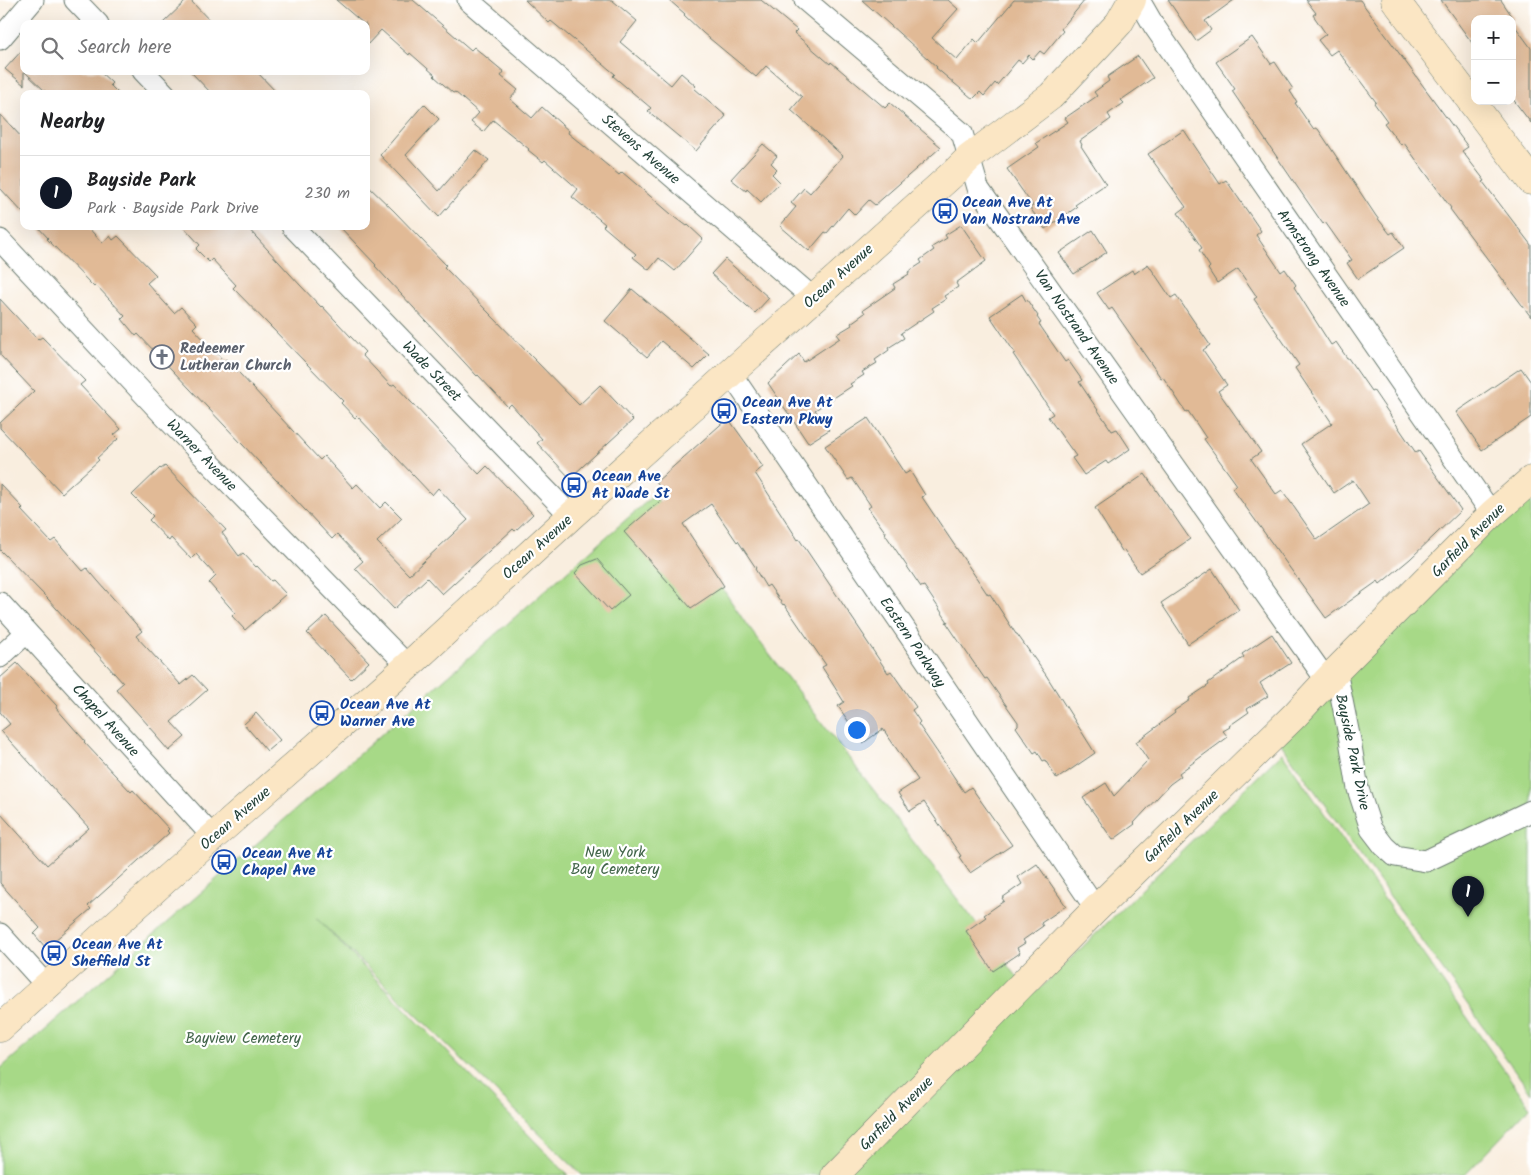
<!DOCTYPE html>
<meta charset="utf-8">
<style>
body{margin:0;font-family:Kalam,sans-serif;background:#f6f6f6;color:#202124}
.controls{position:absolute;right:15px;top:15px;display:grid;overflow:hidden;border-radius:10px;box-shadow:0 5px 20px #0002}
.controls button{width:45px;height:45px;display:grid;place-items:center;padding:0;border:0;border-bottom:1px solid #e0e0e0;background:#fff;color:#202124;font:25px sans-serif}
.you{position:absolute;left:856px;top:729px;width:18px;height:18px;margin:-12px;border:4px solid #fff;border-radius:50%;background:#1a73e8;box-shadow:0 0 0 8px #1a73e833}
.badge{display:grid;place-items:center;width:32px;height:32px;border-radius:50%;background:#111827;color:#fff;font-size:16px;font-weight:700}
.pin{position:absolute;translate:-50% -41px;filter:drop-shadow(0 1px 2px #0008)}
.pin::after{content:'';position:absolute;top:26px;width:18px;height:15px;background:inherit;clip-path:polygon(0 0,100% 0,50% 100%)}
.list{margin:0;padding:0;list-style:none}
h2{display:flex;justify-content:space-between;align-items:center;height:65px;margin:0;padding:0 20px;font-size:21px}
h2 small{font-size:16px;font-weight:400;color:#757577}
.list li{display:grid;grid-template-columns:32px 1fr auto;gap:15px;align-items:center;box-sizing:border-box;height:75px;padding:0 20px;border-top:1px solid #e0e0e0}
.list b{display:block;font-size:19px;white-space:nowrap}
.list p{margin:0;font-size:16px;white-space:nowrap;color:#757577}
.list em{font-size:16px;font-style:normal;color:#757577}
.icon{flex:none;width:28px;height:28px;fill:none;stroke:currentColor;stroke-width:2;stroke-linecap:round;stroke-linejoin:round}
.map{position:relative;flex:none;width:1531px;height:1175px;overflow:hidden}
.search{position:absolute;background:#fff;box-shadow:0 5px 20px #0002;left:20px;top:20px;width:350px;height:55px;display:flex;align-items:center;gap:12px;box-sizing:border-box;padding:0 18px;border-radius:10px;color:#757577;font-size:19px}
.panel{position:absolute;background:#fff;box-shadow:0 5px 20px #0002;left:20px;top:90px;width:350px;height:140px;border-radius:10px}
.map>svg:first-child{display:block}
.green{fill:#a7d987;stroke:#638b5e}
.building{fill:#e1ba96}
.lines{fill:none;stroke-linecap:round;stroke-linejoin:round}
.street-casing{stroke:#6b7b70;stroke-width:23}
.secondary-casing{stroke:#6b7b70;stroke-width:29}
.street{stroke:#fff;stroke-width:21}
.secondary{stroke:#fbe6c4;stroke-width:28}
.labels{text-anchor:middle;stroke-width:4.5;stroke-linejoin:round;paint-order:stroke}
.street-label{font-size:15px;fill:#1f3d34;stroke:#fff}
.transit-label{font-size:15px;font-weight:bold;fill:#164399;stroke:#fff;text-anchor:start}
.worship-label{font-size:15px;font-weight:bold;fill:#5b616d;stroke:#fff;text-anchor:start}
.park-label{font-size:15px;fill:#416449;stroke:#fff}
</style>
<div class="map">
<svg width="1531" height="1175" viewBox="0 0 1531 1175">
<rect width="100%" height="100%" fill="#fff"/>
<filter id="ink" filterUnits="userSpaceOnUse"><feTurbulence type="fractalNoise" baseFrequency=".02" numOctaves="2"/><feDisplacementMap in="SourceGraphic" scale="10" xChannelSelector="R" yChannelSelector="G"/><feConvolveMatrix kernelMatrix="1 2 1 2 8 2 1 2 1" color-interpolation-filters="sRGB"/></filter>
<filter id="wash" filterUnits="userSpaceOnUse"><feTurbulence type="fractalNoise" baseFrequency=".0096" numOctaves="4" result="noise"/><feDisplacementMap in="SourceGraphic" scale="20" xChannelSelector="R" yChannelSelector="G"/><feGaussianBlur stdDeviation="1.12" result="paint"/><feColorMatrix in="noise" values="0 0 0 0 0 0 0 0 0 0 0 0 0 0 0 0 0 1.4 0 .05"/><feComposite in="paint" operator="in"/></filter>
<g filter="url(#wash)">
<rect width="100%" height="100%" fill="#f9eedf"/>
<g class="green">
<path d="M1531 480V1093L1279 741Z"/>
<path d="M654 495 713 574 746 624 1032 996 1282 753 1530 1107 1465 1175H582L316 918 568 1175H0V1069Z"/>
</g>
<g id="blocks">
<g class="building">
<path d="M187 0H190L213 24H162Z"/>
<path d="M336 0H413L471 50 474 47 504 72 501 76 518 90 510 99 532 118 542 107 569 131 568 133 619 175 622 172 671 214 687 226 688 225 703 239 675 271 659 258 649 270 633 257 636 254 603 226 605 224 572 197 578 189 545 160 543 162 528 150 529 149 493 120 483 132 471 122 479 113 455 92 453 93 434 76 435 75 410 53 409 55 381 30 366 46V24H364Z"/>
<path d="M525 0H612L637 21 620 42 671 85 681 73 696 86 694 88 726 116 696 151 648 111 651 108 613 76 615 74 551 21 549 23Z"/>
<path d="M669 0H761L797 30 794 33 830 64 831 62 885 108 890 103 941 147 875 205 869 200 855 215 848 208 827 233 825 232 809 251 780 226 796 207 791 203 804 188 810 193 843 156 791 110 802 97 766 66 756 77 703 33 684 15 685 14Z"/>
<path d="M862 0H948L958 9 932 38 957 60 974 39 978 43 1014 0H1085L1061 29 1063 31 1044 54 1040 51 1033 59 1029 55 1022 63 1018 60 997 85 995 83 984 96 980 92 973 99 936 68 937 67Z"/>
<path d="M1168 0H1234L1205 21 1211 30 1196 41Z"/>
<path d="M1306 0H1360L1468 147 1462 151 1485 181 1483 182 1531 245V317L1450 209 1451 208 1404 143 1401 145 1384 123 1387 121 1374 103 1376 102 1337 50 1330 55 1318 40 1326 34 1313 15 1316 13Z"/>
<path d="M1441 0H1501L1514 19H1475V47Z"/>
<path d="M1512 22 1531 48V123L1512 98Z"/>
<path d="M1252 37 1271 64 1275 62 1293 89 1290 91 1297 102 1295 103 1313 129 1316 128 1318 129 1376 216 1390 234 1393 232 1404 248 1358 279 1347 263 1352 260 1325 222 1323 224 1298 188 1232 91 1235 89 1216 62Z"/>
<path d="M24 48V85L5 69Z"/>
<path d="M1138 56 1153 78 1121 100 1124 103 1108 114 1111 119 1080 141 1082 145 1081 146 1106 184 1075 205 1077 207 1045 229 1030 208 1033 206 1007 169 1039 147 1036 143 1068 122 1065 118 1097 96 1094 92 1109 81 1107 77Z"/>
<path d="M24 71H99L112 83 110 85 119 94H48Z"/>
<path d="M190 71H256L278 94H212Z"/>
<path d="M424 104 439 119 406 155 439 191 475 150 489 160 439 217 380 155Z"/>
<path d="M0 114 24 140V214L0 188Z"/>
<path d="M1184 130 1220 184 1226 180 1261 231 1256 235 1281 272 1285 269 1296 285 1294 287 1331 345 1336 342 1347 358H1348L1371 391 1373 390 1416 453 1419 451 1461 510 1410 559 1380 584 1378 581 1326 618 1232 488 1237 485 1204 439 1206 438 1188 411 1186 412 1163 377 1161 378 1112 308 1109 310 1097 293 1132 270 1134 274 1148 264 1171 298 1176 295 1210 345 1203 350 1227 385 1218 391 1261 452 1251 459 1276 494 1282 490 1317 540 1369 504 1353 480 1334 493 1301 444 1332 423 1295 368 1299 365 1254 299 1257 297 1238 269 1217 283 1208 269 1210 267 1199 250 1202 248 1178 213 1186 207 1148 154Z"/>
<path d="M763 144 777 156 771 163 777 169 772 174 780 182 761 202 747 189 746 191 731 179Z"/>
<path d="M366 184 394 211 446 265 444 267 579 405 600 385 633 420 570 478 537 443 542 439 511 404 508 407 478 375 477 376 375 266 376 265 339 226H366Z"/>
<path d="M961 225 986 261 956 283 958 287 944 296 946 299 932 308 934 311 901 333 904 338 888 348 889 350 875 360 877 363 862 372 864 375 850 384 852 386 815 410 829 430 808 443 768 383 799 354 804 362 840 338 837 334 852 325 851 323 865 313 863 310 895 288 893 284 909 274 908 272 922 263 920 260 934 250 932 247 947 238 945 235Z"/>
<path d="M37 226H87L102 243 110 236 113 240 118 236 156 275 147 283 174 313 181 307 197 324 193 328 224 361 226 359 320 460 324 456 353 488 357 484 380 508 386 502 402 518 377 542 409 575 468 520 438 488 432 495 357 416 355 418 341 403 343 401 233 288 236 285 212 259 209 262 196 249 200 245 183 226H246L300 285 321 307 322 306 365 352 362 355 391 386 394 384 479 474 487 466 533 514 515 531 513 529 442 594 427 578 394 609 355 568 363 561 337 534 332 539 278 481H277L138 334 136 336 122 319 125 316 96 285 94 287 47 239 48 238Z"/>
<path d="M1093 230 1107 252 1074 274 1059 253Z"/>
<path d="M725 259 769 298 755 313 711 274Z"/>
<path d="M632 289 709 354 694 369 661 341 647 357 605 321Z"/>
<path d="M1022 294 1026 301 1027 300 1038 316 1037 317 1041 323 1039 324 1065 362 1068 360 1082 380 1079 382 1112 431 1117 429 1130 449 1108 464 1106 461 1084 475 1072 458 1076 456 1048 417 1053 414 1013 354 1015 353 990 316Z"/>
<path d="M0 299 37 339 38 338 39 339 42 337 85 381 80 385 121 429 114 435 118 439 97 458 99 460 62 493 0 428V423L34 391 0 355Z"/>
<path d="M1521 368 1531 382V417L1482 450 1456 412Z"/>
<path d="M728 418 763 467 755 473 798 540 799 539 865 637H864L888 673 891 671 916 707 912 710 920 722 918 724 944 762 964 792 971 787 1012 845 970 873 959 857 961 856 924 802 910 811 898 793 918 780 883 729 863 743 838 706 844 702 822 667 826 665 784 604 783 605 769 585 766 587 755 569 756 568 738 541 737 542 711 504 683 524 724 586 691 608 624 532 666 496 656 482Z"/>
<path d="M868 418 905 474 910 471 925 495 922 497 988 595 990 594 1016 634H1017L1046 675 1095 753 1057 779 1045 760 1043 761 1037 751 1034 753 1016 727 1018 725V722L1001 698 987 678 985 679 958 640 946 622H948L924 586 921 587 885 534 886 533 868 508 871 506 852 478 848 480 825 446Z"/>
<path d="M165 466 226 530 222 533 239 556 243 553 256 567 257 566 271 581 273 580 286 594 245 630 232 616 235 613 209 583 216 576 196 554 191 559 171 538 169 541 149 520 153 516 132 495 160 468 161 469Z"/>
<path d="M1145 474 1190 539 1140 573 1124 550 1122 551 1095 508Z"/>
<path d="M0 484 23 508 21 510 51 542 55 539 83 571 87 568 98 581 142 631 136 636 181 685 193 675 207 690 171 722 185 737 169 751 156 736 157 735 116 689 123 683 48 599 0 550Z"/>
<path d="M597 559 629 595 610 611 575 573 582 565Z"/>
<path d="M1212 569 1239 610 1188 644 1161 603Z"/>
<path d="M326 616 369 662 351 679 307 633Z"/>
<path d="M1272 634 1291 663 1260 683 1268 696 1247 709 1249 712 1229 726 1230 727 1223 731 1228 737 1179 773 1181 776 1170 784 1134 823 1135 824 1113 840 1083 798 1106 783 1114 796 1148 760 1136 742 1175 713 1174 711 1190 700 1189 698 1209 685 1208 683 1244 657 1242 654Z"/>
<path d="M17 663 57 706 56 708 85 741 84 742 131 792 133 790 169 829 167 831 169 833 88 906 91 909 46 948 34 934 40 928 0 883V813L47 865 89 828 1 731 10 724 0 712V678Z"/>
<path d="M256 713 280 740 267 751 244 724Z"/>
<path d="M1037 864 1066 906 1041 923 1043 926 1023 940 1025 943 1017 948 1020 953 993 971 966 931 986 917 984 915 1004 901 1002 898 1022 884 1018 877Z"/>
</g>
</g>
</g>
<g filter="url(#ink)">
<use href="#blocks" fill-opacity="0" stroke="#6b7b70" stroke-width="1"/>
<g class="lines">
<g class="street-casing">
<g id="street">
<path d="M75 0 98 24"/>
<path d="M468 0 813 298"/>
<path d="M805 0 962 133 978 188 1327 681"/>
<path d="M1139 0 1154 26 1492 514"/>
<path d="M0 39 33 0"/>
<path d="M143 71 165 94"/>
<path d="M292 226 571 516"/>
<path d="M0 240 170 422 408 666"/>
<path d="M731 374 1096 909"/>
<path d="M0 603 213 837"/>
<path d="M0 657 26 633"/>
<path d="M1336 671 1350 740 1358 789 1371 829 1384 846 1395 856 1426 861 1531 811"/>
<path d="M0 934 47 986"/>
</g>
</g>
<g class="secondary-casing">
<g id="secondary">
<path d="M1395 0 1531 181"/>
<path d="M0 1028 213 837 408 666 571 516 957 170 969 158 1051 96 1119 23 1132 0"/>
<path d="M835 1175 1096 909 1295 715 1336 671 1492 514 1531 480"/>
</g>
</g>
<use href="#street" class="street"/>
<use href="#secondary" class="secondary"/>
</g>
</g>
<defs>
<g id="bus-ring" transform="scale(1.25)"><circle r="9.5" fill="#fff" stroke="#1a4fb4" stroke-width="1.5"/><path d="M-5-6H5V4H4V6H2V4H-2V6H-4V4H-5ZM-3.5-4V0h7V-4ZM-3.5 1.2v1.5H-2V1.2ZM2 1.2v1.5H3.5V1.2Z" fill="#1a4fb4"/></g>
<g id="church-ring" transform="scale(1.25)"><circle r="9.5" fill="#fff" stroke="#6b7280" stroke-width="1.5"/><path d="M-1.2-6h2.4v3.5h3.3v2.4h-3.3V6h-2.4V-.1h-3.3v-2.4h3.3Z" fill="#6b7280"/></g>
</defs>
<g fill-rule="evenodd">
<use href="#bus-ring" x="945" y="211"/>
<use href="#church-ring" x="162" y="357"/>
<use href="#bus-ring" x="724" y="411"/>
<use href="#bus-ring" x="574" y="485"/>
<use href="#bus-ring" x="322" y="713"/>
<use href="#bus-ring" x="224" y="862"/>
<use href="#bus-ring" x="54" y="953"/>
</g>
<g class="labels">
<g class="street-label">
<text transform="translate(641 149) rotate(41)" y="5">Stevens Avenue</text>
<text transform="translate(1314 258) rotate(55)" y="5">Armstrong Avenue</text>
<text transform="translate(838 276) rotate(-42)" y="5">Ocean Avenue</text>
<text transform="translate(1077 327) rotate(55)" y="5">Van Nostrand Avenue</text>
<text transform="translate(432 371) rotate(46)" y="5">Wade Street</text>
<text transform="translate(202 455) rotate(46)" y="5">Warner Avenue</text>
<text transform="translate(1468 540) rotate(-45)" y="5">Garfield Avenue</text>
<text transform="translate(537 547) rotate(-42)" y="5">Ocean Avenue</text>
<text transform="translate(913 642) rotate(56)" y="5">Eastern Parkway</text>
<text transform="translate(106 720) rotate(48)" y="5">Chapel Avenue</text>
<text transform="translate(1353 752) rotate(78)" y="5">Bayside Park Drive</text>
<text transform="translate(235 818) rotate(-41)" y="5">Ocean Avenue</text>
<text transform="translate(1181 826) rotate(-44)" y="5">Garfield Avenue</text>
<text transform="translate(896 1113) rotate(-45)" y="5">Garfield Avenue</text>
</g>
<g class="transit-label">
<text x="962" y="207">Ocean Ave At<tspan x="962" dy="17">Van Nostrand Ave</tspan></text>
<text x="742" y="407">Ocean Ave At<tspan x="742" dy="17">Eastern Pkwy</tspan></text>
<text x="592" y="481">Ocean Ave<tspan x="592" dy="17">At Wade St</tspan></text>
<text x="340" y="709">Ocean Ave At<tspan x="340" dy="17">Warner Ave</tspan></text>
<text x="242" y="858">Ocean Ave At<tspan x="242" dy="17">Chapel Ave</tspan></text>
<text x="72" y="949">Ocean Ave At<tspan x="72" dy="17">Sheffield St</tspan></text>
</g>
<g class="worship-label">
<text x="180" y="353">Redeemer<tspan x="180" dy="17">Lutheran Church</tspan></text>
</g>
<g class="park-label">
<text x="615" y="857">New York<tspan x="615" dy="17">Bay Cemetery</tspan></text>
<text x="243" y="1043">Bayview Cemetery</text>
</g>
</g>
</svg>
<div class="controls">
<button>+</button>
<button>−</button>
</div>
<div class="you"></div>
<div class="pin badge" style="left:1468px;top:917px">1</div>
<div class="search"><svg class="icon" aria-label="search" viewBox="0 0 24 24"><circle cx="10" cy="10" r="6"/><path d="M15 15l6 6"/></svg>Search here</div>
<section class="panel">
<h2>Nearby<small></small></h2>
<ul class="list">
<li><span class="badge">1</span><div><b>Bayside Park</b><p>Park · Bayside Park Drive</p></div><em>230 m</em></li>
</ul>
</section>
</div>
